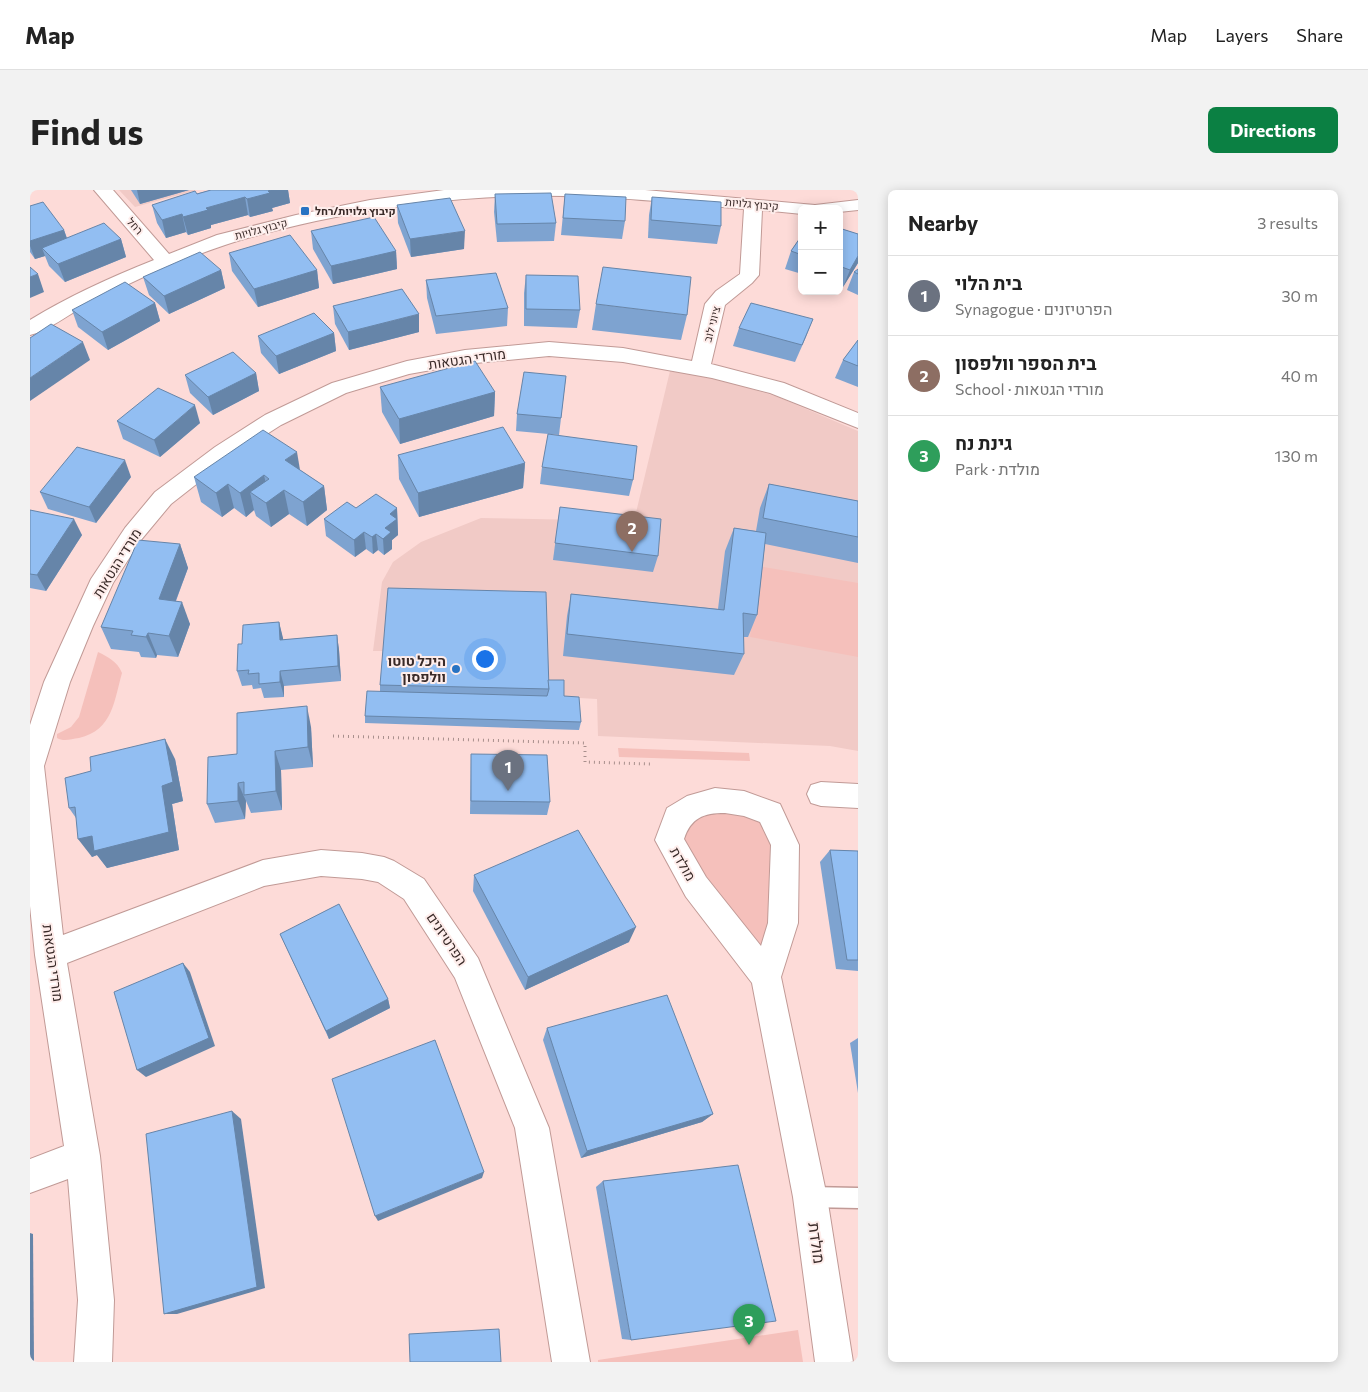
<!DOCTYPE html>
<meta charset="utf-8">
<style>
body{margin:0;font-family:Commissioner,Heebo,sans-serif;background:#f2f2f2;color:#222}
.controls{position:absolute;right:15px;top:15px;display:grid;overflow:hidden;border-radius:8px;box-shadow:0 2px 12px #0003}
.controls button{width:45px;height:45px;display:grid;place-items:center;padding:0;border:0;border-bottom:1px solid #e0e0e0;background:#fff;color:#222;font:25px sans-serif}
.you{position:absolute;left:454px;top:468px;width:18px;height:18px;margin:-12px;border:4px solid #fff;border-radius:50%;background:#1a73e8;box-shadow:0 0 0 8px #1a73e833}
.badge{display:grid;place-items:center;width:32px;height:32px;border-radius:50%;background:#0b8043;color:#fff;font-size:16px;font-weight:700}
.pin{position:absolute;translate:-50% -41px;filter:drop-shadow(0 1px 2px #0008)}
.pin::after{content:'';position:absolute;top:26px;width:18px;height:15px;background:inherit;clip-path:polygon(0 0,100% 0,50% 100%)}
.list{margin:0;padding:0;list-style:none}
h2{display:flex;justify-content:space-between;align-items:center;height:65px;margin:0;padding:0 20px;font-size:21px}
h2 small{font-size:16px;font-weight:400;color:#767676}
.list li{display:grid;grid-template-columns:32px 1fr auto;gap:15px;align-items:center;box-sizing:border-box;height:80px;padding:0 20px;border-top:1px solid #e0e0e0}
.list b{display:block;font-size:19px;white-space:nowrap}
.list p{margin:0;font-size:16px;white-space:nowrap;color:#767676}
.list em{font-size:16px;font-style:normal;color:#767676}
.map{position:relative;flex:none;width:828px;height:1172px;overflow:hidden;border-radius:8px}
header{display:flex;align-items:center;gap:30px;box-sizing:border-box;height:70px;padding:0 25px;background:#fff;border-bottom:1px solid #e0e0e0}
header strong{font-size:24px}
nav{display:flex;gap:28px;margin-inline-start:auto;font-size:18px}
.intro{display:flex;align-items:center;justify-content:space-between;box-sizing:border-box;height:120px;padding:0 30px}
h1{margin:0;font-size:35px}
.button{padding:12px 22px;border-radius:8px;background:#0b8043;color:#fff;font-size:18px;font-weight:700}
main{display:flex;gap:30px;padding:0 30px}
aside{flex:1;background:#fff;border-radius:8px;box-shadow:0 2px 12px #0003}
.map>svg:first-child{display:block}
.built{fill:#f1cac6}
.green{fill:#f5c0bb}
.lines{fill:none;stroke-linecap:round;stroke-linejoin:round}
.lane-casing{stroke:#c19a96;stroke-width:3}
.street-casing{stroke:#c19a96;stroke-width:2}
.path{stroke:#a88f8c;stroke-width:3;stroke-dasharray:1 4;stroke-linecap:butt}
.lane{fill:#fff;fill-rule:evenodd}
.street{fill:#fff;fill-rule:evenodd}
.wall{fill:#7ea3d0}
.shaded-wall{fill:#6685a9}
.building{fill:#92bef2;stroke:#6685a9}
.poi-dot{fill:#2873c3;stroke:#feedeb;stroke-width:2}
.labels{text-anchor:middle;stroke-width:4;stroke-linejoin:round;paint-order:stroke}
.far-street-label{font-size:11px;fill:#392a28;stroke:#feedeb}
.far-poi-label{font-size:11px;font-weight:bold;fill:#392a28;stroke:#feedeb;text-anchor:start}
.street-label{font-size:14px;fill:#392a28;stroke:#feedeb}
.poi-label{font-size:14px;font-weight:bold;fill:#392a28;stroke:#feedeb;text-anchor:end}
.near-street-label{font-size:16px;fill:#392a28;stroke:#feedeb}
</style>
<header>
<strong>Map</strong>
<nav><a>Map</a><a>Layers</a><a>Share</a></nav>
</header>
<div class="intro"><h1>Find us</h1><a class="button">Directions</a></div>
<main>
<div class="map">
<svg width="828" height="1172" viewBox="0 0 828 1172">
<rect width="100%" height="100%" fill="#fddbd8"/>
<g class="built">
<path d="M89 0H167L105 17Z"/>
<path d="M640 181 686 188 748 207 828 241V561L800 556 568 546 567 509 532 507 355 461H343L352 392 363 372 391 352 451 328 604 331Z"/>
</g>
<g class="green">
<path d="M728 376 828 393V467L720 447Z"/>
<path d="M68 462C78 467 87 471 92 483 84 511 83 540 49 548 41 549 34 552 27 548V544L41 537 49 527Z"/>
<path d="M588 558 719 563 720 571 589 567Z"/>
<path d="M720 615 755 655 736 787 666 697 647 627Z"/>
<path d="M768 1140 773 1172H568V1170Z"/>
</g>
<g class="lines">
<g class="lane-casing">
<path id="lane" d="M780 997 828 998V1018L780 1017 773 1014 770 1007 773 1000Z"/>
</g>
<g class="street-casing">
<g id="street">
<path d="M64 0H83L139 64 187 45 266 25 340 10 414 0H615L785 15 828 10V20L809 22V19H772V24L732 20 729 85 722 93 695 115 681 174 754 193 828 223V238L740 203 682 188 593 172 519 166 435 174 379 184 316 203 251 235 201 267 141 314 111 350 83 393 63 436 40 492 14 576 33 745 233 670 291 660 332 663 354 667 364 671 394 689 448 768 519 938 560 1172H522L485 938 425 788 374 709 348 692 332 689 291 686 234 696 37 773 70 966 84 1110 82 1172H44L48 1110 38 989 0 1003V969L34 956 5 765 0 716V535L14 492 61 389 95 338 125 302 185 257 235 225 302 193 377 171 435 160 519 152 593 158 662 171 675 114 686 101 710 84 714 19C639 12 563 4 488 6 420 8 352 17 286 31 255 38 224 45 195 55 148 71 100 92 56 115 39 124 18 141 0 145V130C39 106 81 87 124 70Z"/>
<path d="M791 592 828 594V618L791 616 781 613 777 604 781 595Z"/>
<path d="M685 598 714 601 750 614 769 655 768 733 751 787 797 1007 823 1172H785L763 1007 722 793 656 707 625 650 637 618 657 606ZM695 623 714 626 730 632 741 655 738 733 731 756 676 687 654 649C661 628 673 623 695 623Z"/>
</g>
</g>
<path class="path" d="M303 546 555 553V572L620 574"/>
<use href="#lane" class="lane"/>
<use href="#street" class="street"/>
</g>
<g class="wall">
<path d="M101 0H159L110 14Z"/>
<path d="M181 0H258L260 13 242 18 243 21 220 27 218 25 181 35V38L158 45 156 42 136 48 127 33 122 15Z"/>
<path d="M465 4 526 33 524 51 467 52 464 22Z"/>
<path d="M535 4 595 31 592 49 531 45Z"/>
<path d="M622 7 691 36 687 54 618 48 619 25Z"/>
<path d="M367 15 434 59 381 67 368 33Z"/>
<path d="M0 16 34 40 37 48 91 49 96 67 35 92 19 76 15 66 5 69 0 62Z"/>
<path d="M809 38 828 44V73L813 97 809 96Z"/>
<path d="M281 41 366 61 367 79 303 94 283 59Z"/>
<path d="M772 45V84L755 79 761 61Z"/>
<path d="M199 63 287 80 289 98 228 117 202 81Z"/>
<path d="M828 79V105L817 100 824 82Z"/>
<path d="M191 80 195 98 139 124 119 105 113 87Z"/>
<path d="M496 85 550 120 547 138 494 136V103Z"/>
<path d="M396 90 478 118 477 136 406 144 397 108Z"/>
<path d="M125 113 130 131 78 160 48 137 42 120Z"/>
<path d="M566 114 657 125 651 150 562 140Z"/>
<path d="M303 116 389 142 319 160 305 134Z"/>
<path d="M783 129 776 147 765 172 703 156 709 138Z"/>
<path d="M304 143 306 161 249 184 231 163 228 146Z"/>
<path d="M828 150V197L805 188 813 170Z"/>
<path d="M226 183 229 201 183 225 160 203 155 185Z"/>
<path d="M536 186 529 245 486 241 487 224Z"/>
<path d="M350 197 465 202 464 226 370 254 352 222Z"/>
<path d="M87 231 170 233 130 267 93 249Z"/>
<path d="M368 265 495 273 493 298 389 327 369 289Z"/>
<path d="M512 277 603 290 599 306 510 294Z"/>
<path d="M270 280 294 296 297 320 277 336 259 324 241 337 226 326 224 320 216 327 204 318 192 327 171 312 164 287Z"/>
<path d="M101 287 66 333 18 319 10 302Z"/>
<path d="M739 294 828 311V373L735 354 727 425 718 447H714V464L704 485 533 466 537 426 541 404 688 419 695 361 704 338 726 341 730 318Z"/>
<path d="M530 317 628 366 623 382 523 370Z"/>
<path d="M326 318H367L368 345 362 350V359L354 365 348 360 343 364 336 359 325 367 296 346 294 329Z"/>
<path d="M0 320 52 345 16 401 0 398Z"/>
<path d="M150 354 158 378 146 411 160 434 148 467 127 465 126 468 111 467 109 462 81 459 71 437Z"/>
<path d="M249 432 253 450 307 445 309 460 311 491 254 496V507L234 508 231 498 223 499 222 495 212 496 207 481 212 454Z"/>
<path d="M518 490 534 506 551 532 549 540 335 533V526L350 502V495Z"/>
<path d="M281 537 283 577 251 580 252 620 221 623 216 611 215 629 185 633 177 614 207 564Z"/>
<path d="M441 564 520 612 517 625 440 624Z"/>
<path d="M145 569 153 611 142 614 149 660 77 678 67 665 62 667 46 628 39 618Z"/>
<path d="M800 660 828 661V781L806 779 790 672Z"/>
<path d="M444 685 599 752 495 800 443 701Z"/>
<path d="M250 744 358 809 360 818 299 849Z"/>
<path d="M517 838 683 924 672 932 551 968 513 850Z"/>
<path d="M828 848V903L820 853Z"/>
<path d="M573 991 601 1150 592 1149 566 997Z"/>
</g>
<g class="shaded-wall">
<path d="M107 0H159L110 14Z"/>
<path d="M241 0H258L260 13 242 18 243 21 220 27 217 9Z"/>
<path d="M215 7 218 25 181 35V38L158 45 153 27 176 18Z"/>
<path d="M152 24 156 42 136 48 132 30Z"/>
<path d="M34 40 40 58H12L15 66 5 69 0 56V51Z"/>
<path d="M435 41 434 59 381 67 380 49Z"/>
<path d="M91 49 96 67 35 92 28 74Z"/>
<path d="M366 61 367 79 303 94 301 76Z"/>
<path d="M828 66V73L813 97 820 80Z"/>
<path d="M191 80 195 98 139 124 134 106Z"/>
<path d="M287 80 289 98 228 117 224 99Z"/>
<path d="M8 84 14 102 0 108V87Z"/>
<path d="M125 113 130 131 78 160 72 142Z"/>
<path d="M389 124V142L319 160 318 142Z"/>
<path d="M304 143 306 161 249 184 246 166Z"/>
<path d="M53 152 60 170 0 211V188Z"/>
<path d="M226 183 229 201 183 225 178 207Z"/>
<path d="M465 202 464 226 370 254 369 229Z"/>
<path d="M165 215 170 233 130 267 124 250Z"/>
<path d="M267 262 271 286 255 270Z"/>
<path d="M95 270 101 287 66 333 59 317Z"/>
<path d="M495 273 493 298 389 327 388 303Z"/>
<path d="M234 285 239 309 220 302 224 320 216 327 210 303Z"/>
<path d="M198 294 204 318 192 327 186 303Z"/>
<path d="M294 296 297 320 277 336 273 312Z"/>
<path d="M254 300 259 324 241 337 236 313Z"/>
<path d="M367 318 368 345 362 350V359L354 365 353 349 355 338 360 324Z"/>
<path d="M44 329 52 345 16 401 7 385Z"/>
<path d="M334 342 336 359 325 367 324 350Z"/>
<path d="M346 344 348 360 343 364 342 347Z"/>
<path d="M150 354 158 378 138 431 129 409Z"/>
<path d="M152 412 160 434 148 467 139 446Z"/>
<path d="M249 432 253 448 254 465 250 450Z"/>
<path d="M118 443 127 465 126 468 116 447Z"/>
<path d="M307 445 309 460 311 491 308 476Z"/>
<path d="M250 481 254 496V507L250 492Z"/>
<path d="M277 516 281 537 283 577 278 557Z"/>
<path d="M135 549 145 569 153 611 142 614 149 660 77 678 67 665 62 667 48 649 132 596Z"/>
<path d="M245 561 251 580 252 620 246 601Z"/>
<path d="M208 593 216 611 215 629 208 611Z"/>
<path d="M606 737 599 752 495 800 498 787Z"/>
<path d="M153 773 160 782 185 856 116 887 107 880Z"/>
<path d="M358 809 360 818 299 849 296 841Z"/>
<path d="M202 921 211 929 235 1098 147 1124H134Z"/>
<path d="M683 924 672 932 551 968 557 961Z"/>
<path d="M454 982 452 988 348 1031 345 1026Z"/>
<path d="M0 1043 3 1044 4 1172H0Z"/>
</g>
<g class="building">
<path d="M181 0H241L238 1 240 3 217 9 215 7 176 18 178 20 153 27 152 24 132 30 122 15 165 1 167 4Z"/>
<path d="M521 3 526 33 467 34 465 4Z"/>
<path d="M535 4 596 7 595 31 533 28Z"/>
<path d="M622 7 691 12V36L621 30Z"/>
<path d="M420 8 435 41 380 49 367 15Z"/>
<path d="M13 12 34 40 0 51V16Z"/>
<path d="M344 27 366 61 301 76 281 41Z"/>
<path d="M74 33 91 49 28 74 12 58Z"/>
<path d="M809 38 828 44V66L820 80 809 76Z"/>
<path d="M260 45 287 80 224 99 199 63Z"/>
<path d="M772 45V65L761 61Z"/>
<path d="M170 62 191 80 134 106 113 87Z"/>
<path d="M0 77 8 84 0 87Z"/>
<path d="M573 77 661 87 657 125 566 114Z"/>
<path d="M828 79V84L824 82Z"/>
<path d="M466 83 478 118 406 126 396 90Z"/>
<path d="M496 85 548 86 550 120 496 119Z"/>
<path d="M95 92 125 113 72 142 42 120Z"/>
<path d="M372 99 389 124 318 142 303 116Z"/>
<path d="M721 113 783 129 772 155 709 138Z"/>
<path d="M284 123 304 143 246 166 228 146Z"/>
<path d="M21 134 53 152 0 188V148Z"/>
<path d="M828 150V176L813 170Z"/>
<path d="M203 162 226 183 178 207 155 185Z"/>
<path d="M445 171 465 202 369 229 350 197Z"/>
<path d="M494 182 536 186 531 228 487 224Z"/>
<path d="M128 198 165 215 124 250 87 231Z"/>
<path d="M473 237 495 273 388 303 368 265Z"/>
<path d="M233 240 267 262 255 270 294 296 273 312 254 300 236 313 220 302 239 289 234 285 210 303 198 294 186 303 164 287Z"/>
<path d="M518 244 607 256 603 290 512 277Z"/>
<path d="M47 257 95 270 59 317 10 302Z"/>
<path d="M739 294 828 311V347L733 328Z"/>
<path d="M346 304 367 318 360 324 367 329 355 338 361 342 353 349 346 344 342 347 334 342 324 350 294 329 317 312 326 318Z"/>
<path d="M530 317 631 329 628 366 525 353Z"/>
<path d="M0 320 44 329 7 385 0 384Z"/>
<path d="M704 338 736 343 727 425 713 423 714 464 537 444 541 404 694 420Z"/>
<path d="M108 350 150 354 129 409 152 412 139 446 118 443 116 447 101 445 103 441 71 437Z"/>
<path d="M358 398 516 402 519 499 350 495Z"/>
<path d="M249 432 250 450 307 445 308 476 250 481V492L229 494V483L218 484 219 480 207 481 208 454H212L213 435Z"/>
<path d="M518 490H534V506L549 507 551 532 335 526 337 501 517 506 519 499Z"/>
<path d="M277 516 278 557 245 561 246 601 214 605V592L208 593V611L177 614 178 567 207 564V523Z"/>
<path d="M135 549 143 592 132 596 139 642 64 661 62 646 48 649 45 617 39 618 35 588 61 581 60 567Z"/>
<path d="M441 564 517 565 520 612 441 611Z"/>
<path d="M548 640 606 737 498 787 444 685Z"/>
<path d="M800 660 828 661V770H817Z"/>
<path d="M309 714 358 809 296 841 250 744Z"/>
<path d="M153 773 179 848 107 880 84 802Z"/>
<path d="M637 805 683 924 557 961 517 838Z"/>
<path d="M405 850 454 982 345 1026 302 889Z"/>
<path d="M202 921 227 1097 134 1124 116 944Z"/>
<path d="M708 975 746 1131 601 1150 573 991Z"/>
<path d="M469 1139 471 1172H380L379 1144Z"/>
</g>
<g class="poi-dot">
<rect x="270" y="16" width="10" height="10" rx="2.5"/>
<circle cx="426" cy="479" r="5"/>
</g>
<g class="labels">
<g class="far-street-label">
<text transform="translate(722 14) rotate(5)" y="4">קיבוץ גלויות</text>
<text transform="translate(105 36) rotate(48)" y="4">רחל</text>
<text transform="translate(231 39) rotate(-15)" y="4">קיבוץ גלויות</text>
<text transform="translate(682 134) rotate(-75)" y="4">ציוני לוב</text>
</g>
<g class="far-poi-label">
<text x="285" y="25">קיבוץ גלויות/רחל</text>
</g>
<g class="street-label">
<text transform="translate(437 169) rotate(-8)" y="5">מורדי הגטאות</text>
<text transform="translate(87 373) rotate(-58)" y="5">מורדי הגטאות</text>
<text transform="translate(653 674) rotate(60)" y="5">מולדת</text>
<text transform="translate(417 749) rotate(56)" y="5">הפרטיזנים</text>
<text transform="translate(23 773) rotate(82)" y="5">מורדי הגטאות</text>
</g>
<g class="poi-label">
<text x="416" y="476">היכל טוטו<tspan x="416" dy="16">וולפסון</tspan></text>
</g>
<g class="near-street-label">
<text transform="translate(787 1053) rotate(82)" y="6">מולדת</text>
</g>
</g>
</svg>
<div class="controls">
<button>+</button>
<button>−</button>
</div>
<div class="you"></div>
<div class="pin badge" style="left:478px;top:601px;background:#6b7280">1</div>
<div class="pin badge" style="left:602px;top:362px;background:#8d6e63">2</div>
<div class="pin badge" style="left:719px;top:1155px;background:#2e9e5b">3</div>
</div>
<aside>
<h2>Nearby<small>3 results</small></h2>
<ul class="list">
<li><span class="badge" style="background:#6b7280">1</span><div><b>בית הלוי</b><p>Synagogue · הפרטיזנים</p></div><em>30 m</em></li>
<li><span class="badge" style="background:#8d6e63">2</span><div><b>בית הספר וולפסון</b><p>School · מורדי הגטאות</p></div><em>40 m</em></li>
<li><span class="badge" style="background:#2e9e5b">3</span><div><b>גינת נח</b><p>Park · מולדת</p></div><em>130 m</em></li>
</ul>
</aside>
</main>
